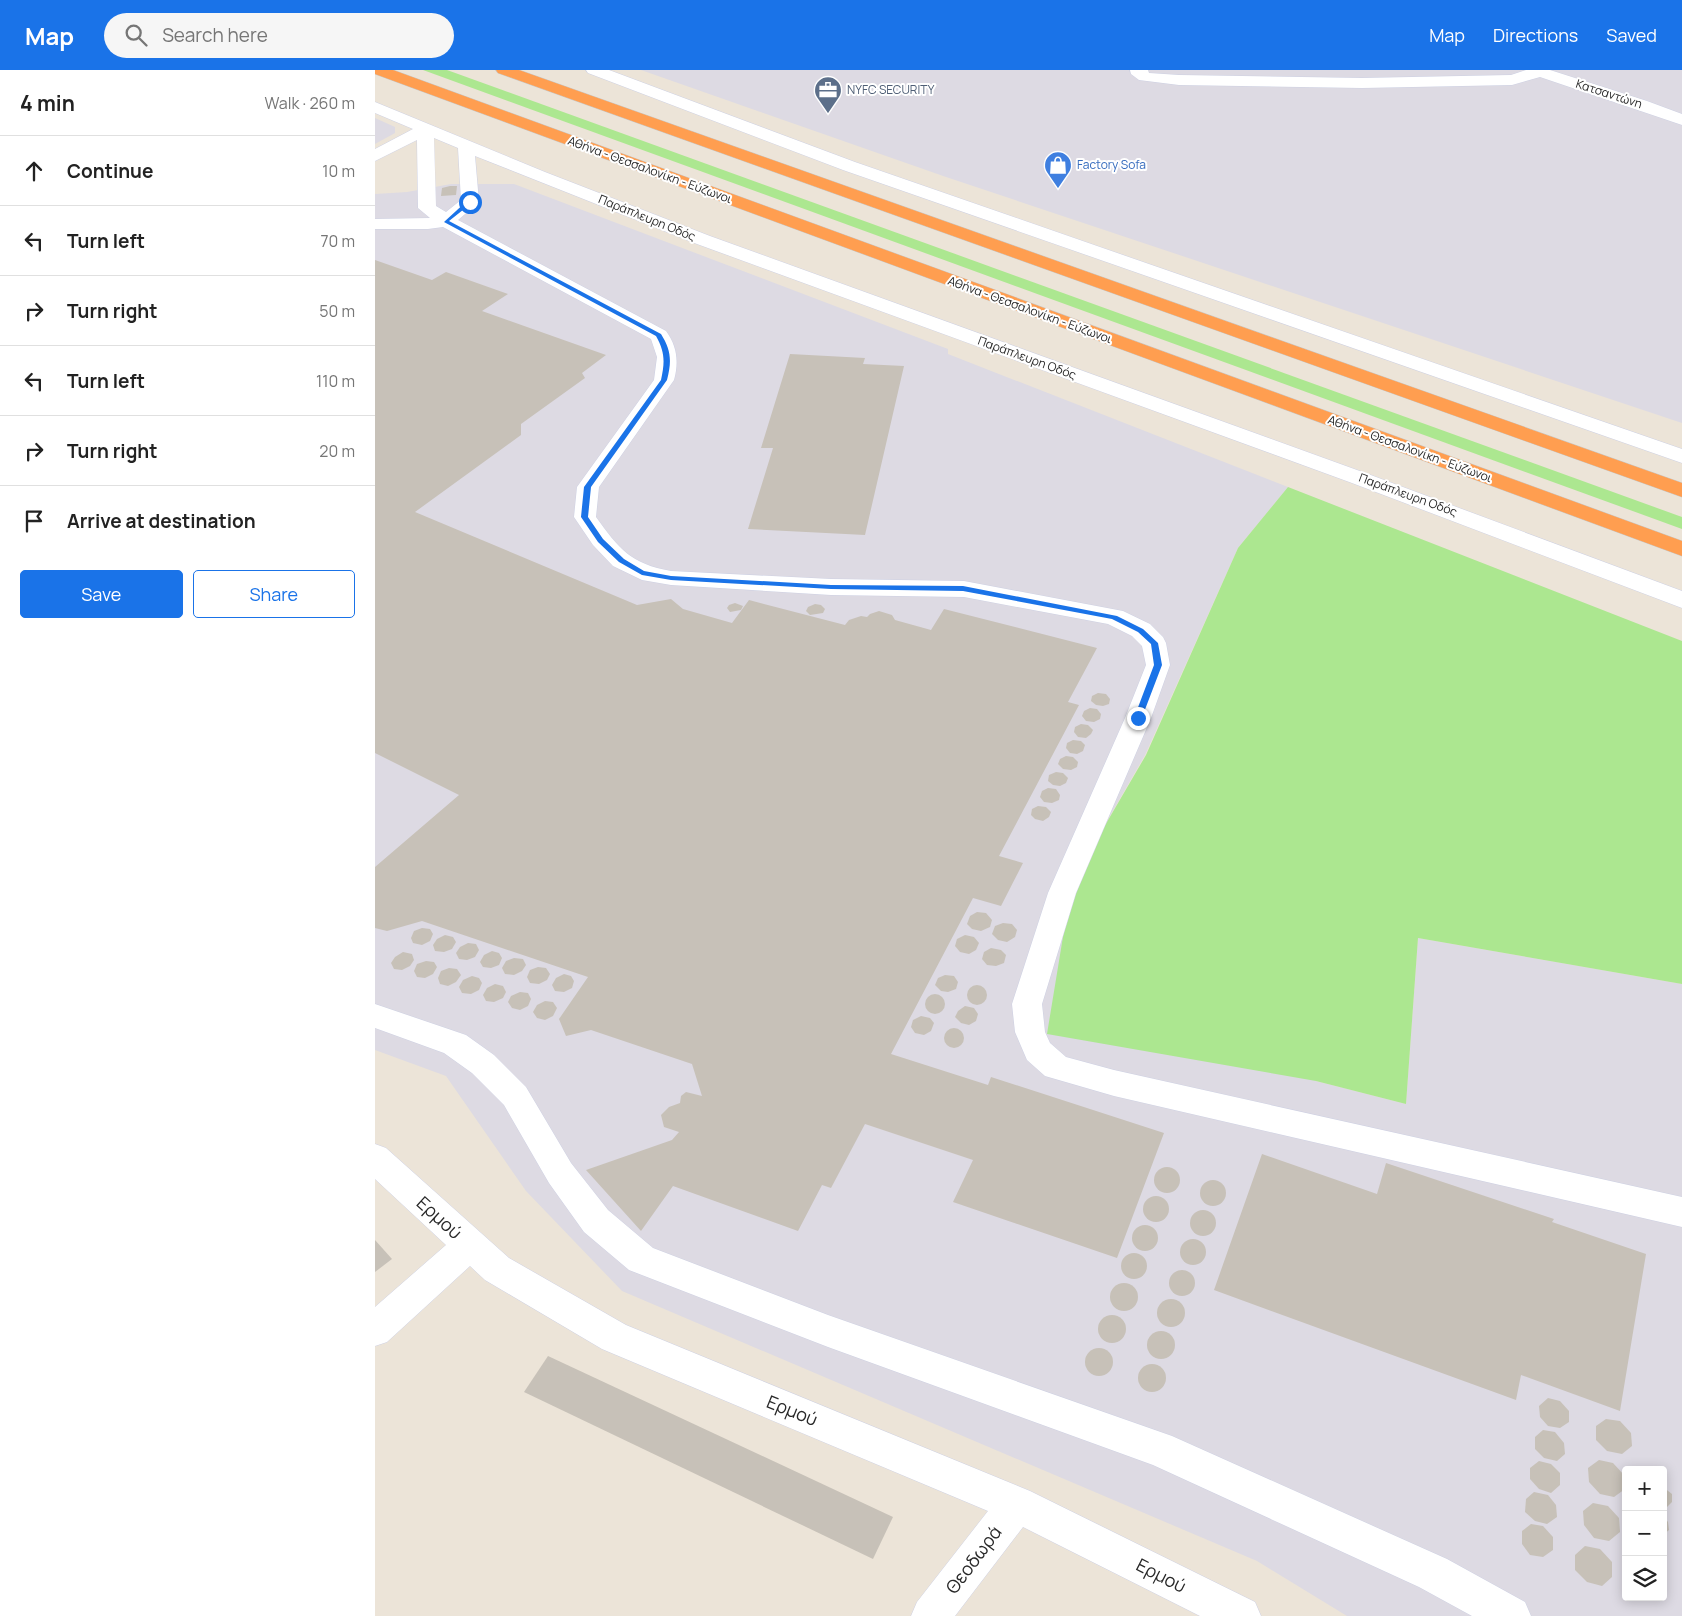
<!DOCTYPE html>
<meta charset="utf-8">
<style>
body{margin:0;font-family:Manrope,sans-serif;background:#f6f6f6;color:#222}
.controls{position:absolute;right:15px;bottom:15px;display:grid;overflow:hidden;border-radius:5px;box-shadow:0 2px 12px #0003}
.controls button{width:45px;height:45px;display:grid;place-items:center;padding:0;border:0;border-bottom:1px solid #e0e0e0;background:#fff;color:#222;font:25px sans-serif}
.stop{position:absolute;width:15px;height:15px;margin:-11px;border:4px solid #1a73e8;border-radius:50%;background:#fff}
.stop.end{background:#1a73e8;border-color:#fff;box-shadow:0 1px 5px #0008}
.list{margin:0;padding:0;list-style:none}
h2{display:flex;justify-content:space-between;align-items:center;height:65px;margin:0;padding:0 20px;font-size:21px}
h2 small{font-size:16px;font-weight:400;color:#767676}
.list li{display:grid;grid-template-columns:32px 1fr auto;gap:15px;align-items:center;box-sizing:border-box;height:70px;padding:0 20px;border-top:1px solid #e0e0e0}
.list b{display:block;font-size:19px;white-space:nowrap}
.list em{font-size:16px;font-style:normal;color:#767676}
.actions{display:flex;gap:10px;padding:15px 20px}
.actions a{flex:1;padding:11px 0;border:1px solid #1a73e8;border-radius:5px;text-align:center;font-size:18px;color:#1a73e8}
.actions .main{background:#1a73e8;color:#fff}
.icon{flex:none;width:28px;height:28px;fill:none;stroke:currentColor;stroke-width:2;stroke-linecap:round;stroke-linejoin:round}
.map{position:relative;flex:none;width:1307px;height:1546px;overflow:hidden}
header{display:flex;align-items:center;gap:30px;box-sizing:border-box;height:70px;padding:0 25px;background:#1a73e8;color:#fff}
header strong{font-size:24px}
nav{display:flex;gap:28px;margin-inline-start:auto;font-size:18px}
.search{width:350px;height:45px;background:#f6f6f6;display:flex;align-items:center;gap:12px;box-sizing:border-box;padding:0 18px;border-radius:28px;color:#767676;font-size:19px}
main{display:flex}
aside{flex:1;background:#fff}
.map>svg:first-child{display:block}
.industrial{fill:#dddae3;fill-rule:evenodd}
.green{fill:#ace790}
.building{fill:#c7c1b8}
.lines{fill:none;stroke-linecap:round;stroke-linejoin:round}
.minor-casing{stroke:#ced1e3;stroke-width:1}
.highway-casing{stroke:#c7c7c7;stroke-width:1}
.minor{fill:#fff;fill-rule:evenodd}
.highway{fill:#ff9e50;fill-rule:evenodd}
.route{fill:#1a73e8}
.labels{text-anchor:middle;stroke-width:4;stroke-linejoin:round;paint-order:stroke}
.far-service-label{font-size:12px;fill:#4e5e75;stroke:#fff;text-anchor:start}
.far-street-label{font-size:12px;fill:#282828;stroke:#fff}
.far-shop-label{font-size:12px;fill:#366cbe;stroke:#fff;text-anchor:start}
.near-street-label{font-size:18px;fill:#282828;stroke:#fff}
</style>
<header>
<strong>Map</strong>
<div class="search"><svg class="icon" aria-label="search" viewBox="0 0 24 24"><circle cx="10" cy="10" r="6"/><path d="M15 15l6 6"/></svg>Search here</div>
<nav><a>Map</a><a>Directions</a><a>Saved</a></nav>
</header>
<main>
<aside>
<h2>4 min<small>Walk · 260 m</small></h2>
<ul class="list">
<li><svg class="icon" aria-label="ahead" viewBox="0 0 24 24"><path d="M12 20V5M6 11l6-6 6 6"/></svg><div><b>Continue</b></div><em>10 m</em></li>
<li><svg class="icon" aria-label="left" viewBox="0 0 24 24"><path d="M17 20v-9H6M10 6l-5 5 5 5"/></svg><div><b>Turn left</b></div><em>70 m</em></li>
<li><svg class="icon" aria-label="right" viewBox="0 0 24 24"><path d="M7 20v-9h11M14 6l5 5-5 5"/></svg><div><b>Turn right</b></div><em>50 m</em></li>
<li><svg class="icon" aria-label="left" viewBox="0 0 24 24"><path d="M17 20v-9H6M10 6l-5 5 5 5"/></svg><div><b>Turn left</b></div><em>110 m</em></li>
<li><svg class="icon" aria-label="right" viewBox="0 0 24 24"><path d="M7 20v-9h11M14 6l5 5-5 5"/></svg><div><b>Turn right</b></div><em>20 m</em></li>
<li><svg class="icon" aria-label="arrive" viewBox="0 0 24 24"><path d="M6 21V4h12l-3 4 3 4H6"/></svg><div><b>Arrive at destination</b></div></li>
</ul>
<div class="actions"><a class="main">Save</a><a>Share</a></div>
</aside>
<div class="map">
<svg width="1307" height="1546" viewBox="0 0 1307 1546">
<rect width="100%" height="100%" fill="#ece4d8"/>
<g class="industrial">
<path d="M266 0H1307V353L571 107Z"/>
<path d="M0 48 20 57V63L0 74Z"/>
<path d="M76 114H139L573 279V284L913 417 863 478 770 685 697 812 941 1011 1031 1034 1043 868 1307 914V1546H972L882 1491 247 1221 151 1121 71 1006 0 980V124L32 122ZM1251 1400H1288V1527H1251Z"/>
</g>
<g class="green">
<path d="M48 0H72L1307 447V459Z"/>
<path d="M913 417 1307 571V914L1043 868 1031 1034 941 1011 672 964 697 812 771 685 863 478Z"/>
</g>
<g class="building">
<path d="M75 116H82L81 125 66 126 67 118Z"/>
<path d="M0 190 57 210 71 202 133 224 107 241 231 285 207 303 210 308 146 354V365L40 442 262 535 296 529 308 539 357 553 374 530 470 555 474 550 486 546 492 547 495 544 504 541 517 545 520 550 556 560 569 539 722 578 693 632 704 635 624 786 648 793 626 836 598 828 516 984 613 1015 616 1007 789 1063 742 1188 578 1132 598 1090 490 1054 456 1118 447 1115 423 1161 298 1116 266 1161 211 1100 297 1070 304 1062 289 1057 286 1045 294 1037 305 1033 306 1026 311 1022 327 1026 317 994 216 960 191 966 184 949 213 907 47 851 12 861 0 858V797L84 725 0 683Z"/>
<path d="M415 284 490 288 488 294 529 296 490 465 373 459 398 378H386Z"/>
<path d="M360 533 368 536 366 540 355 542 352 538 354 535Z"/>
<path d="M440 534 446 535 450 539 448 543 435 545 431 541 433 537Z"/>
<path d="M723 623 731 624 735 629 734 634 728 636 721 635 716 631 717 626Z"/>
<path d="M715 638 722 639 726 644 725 649 719 652 711 651 707 646 709 641Z"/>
<path d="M706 654 713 655 718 660 716 664 711 668 703 667 699 662 700 657Z"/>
<path d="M698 670 706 671 710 675 708 681 702 684 695 683 691 678 692 673Z"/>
<path d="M691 686 698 687 703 692 702 697 696 700 688 699 683 694 685 689Z"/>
<path d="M681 702 688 703 693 708 691 713 685 716 678 715 673 711 674 705Z"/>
<path d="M673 718 681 719 685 725 684 730 677 733 669 732 665 727 667 721Z"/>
<path d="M663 736 671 737 676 742 674 747 668 751 660 749 656 745 657 739Z"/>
<path d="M602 842 611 843 617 850 615 857 606 861 597 859 592 854 595 846Z"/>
<path d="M628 853 637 854 642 860 640 867 632 872 623 870 617 864 620 856Z"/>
<path d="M47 858 55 859 58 864 55 871 47 875 38 873 36 868 39 861Z"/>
<path d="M70 865 78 867 81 872 77 879 69 882 60 881 58 875 62 869Z"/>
<path d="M590 865 599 867 604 873 601 880 594 884 585 882 580 876 582 869Z"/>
<path d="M93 873 101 874 104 880 100 887 92 890 84 889 81 883 85 877Z"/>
<path d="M616 878 626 880 631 885 629 893 621 896 612 895 607 889 609 882Z"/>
<path d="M117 881 124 883 127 888 124 895 116 898 108 897 105 892 109 885Z"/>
<path d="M28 882 37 884 39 890 35 896 27 900 19 899 16 893 20 887Z"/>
<path d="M139 888 148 889 151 895 147 901 139 905 130 904 127 898 131 891Z"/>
<path d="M51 891 59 892 62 897 58 904 50 908 42 907 39 901 42 894Z"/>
<path d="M163 897 171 898 175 904 172 910 164 914 155 913 152 907 155 900Z"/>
<path d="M74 898 82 899 86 905 81 912 73 916 65 914 63 908 66 901Z"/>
<path d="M189 904 196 906 199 911 197 918 189 922 180 921 177 915 181 908Z"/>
<path d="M570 905 579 906 583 912 581 919 573 922 566 921 560 915 563 908Z"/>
<path d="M97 906 104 908 107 913 104 920 96 924 87 923 84 917 88 910Z"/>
<path d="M120 914 128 916 131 922 128 928 119 932 111 931 108 925 112 918Z"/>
<circle cx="602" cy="925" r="10"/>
<path d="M145 922 153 923 156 929 153 936 145 940 137 938 133 932 136 926Z"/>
<circle cx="560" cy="934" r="10"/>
<path d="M170 931 178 932 182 938 178 946 170 950 162 948 158 942 162 935Z"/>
<path d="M590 936 599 938 603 944 601 951 594 955 586 953 580 947 583 941Z"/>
<path d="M546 946 555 948 559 953 556 961 549 965 540 963 536 957 538 950Z"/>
<circle cx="579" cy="968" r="10"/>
<path d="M887 1084 1002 1124 1011 1093 1179 1149 1177 1152 1271 1184 1245 1341 1146 1305 1141 1330 839 1220Z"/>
<circle cx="792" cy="1110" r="13"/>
<circle cx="838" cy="1123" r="13"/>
<circle cx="781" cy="1139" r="13"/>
<circle cx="828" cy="1153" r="13"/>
<circle cx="770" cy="1168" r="13"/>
<circle cx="818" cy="1182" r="13"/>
<path d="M0 1170 17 1189 0 1202Z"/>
<circle cx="759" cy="1196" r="13"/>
<circle cx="807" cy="1213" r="13"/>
<circle cx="749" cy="1227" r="14"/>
<circle cx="796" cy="1243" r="14"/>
<circle cx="737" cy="1259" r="14"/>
<circle cx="786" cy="1275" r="14"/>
<circle cx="724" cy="1292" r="14"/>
<path d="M173 1286 518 1447 498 1489 149 1322Z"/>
<circle cx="777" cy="1308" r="14"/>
<path d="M1173 1328 1185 1331 1194 1341V1352L1185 1358 1173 1356 1165 1347 1164 1336Z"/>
<path d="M1231 1349 1245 1351 1256 1363 1257 1376 1247 1384 1232 1381 1221 1370V1356Z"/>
<path d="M1168 1360 1180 1362 1189 1373 1190 1384 1182 1391 1169 1388 1160 1379V1367Z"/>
<path d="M1224 1390 1238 1393 1249 1405 1250 1419 1239 1427 1225 1424 1214 1412 1213 1398Z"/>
<path d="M1164 1391 1176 1394 1185 1403V1415L1176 1423 1164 1419 1155 1409V1398Z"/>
<path d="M1288 1417 1297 1424V1432L1292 1437 1288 1436Z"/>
<path d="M1159 1422 1173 1425 1181 1435 1182 1447 1172 1454 1160 1451 1150 1442 1151 1429Z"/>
<path d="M1218 1433 1233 1436 1244 1448 1245 1462 1234 1471 1219 1468 1209 1455 1208 1441Z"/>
<path d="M1288 1446 1293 1452 1294 1460 1288 1465Z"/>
<path d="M1156 1454 1168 1456 1178 1467V1480L1168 1487 1155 1485 1147 1474V1461Z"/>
<path d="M1210 1476 1225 1479 1237 1492V1507L1227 1516 1212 1512 1200 1500V1485Z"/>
</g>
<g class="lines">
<g class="minor-casing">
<g id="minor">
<path d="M211 0H234L480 92 1307 379V393L468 100 213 3Z"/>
<path d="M755 0H773L774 3 804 5 987 8 1136 5 1151 0H1175L1272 31 1307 44V55L1165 7 1137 15 987 18 804 15 764 10 756 4Z"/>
<path d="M0 32 170 102 335 166 993 404 1307 521V538L977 413 322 174 100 86 104 132 83 150 291 261C302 276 304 292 299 310L224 417 221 447C244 479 256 494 296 501L456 509 589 511 748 541 775 554 788 567 791 573 795 595 776 648 701 823 667 934 670 962 675 973 691 987 739 1000 1307 1127V1157L739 1026 670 1006 652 990 640 962 637 934 673 823 750 648 771 595 767 576 757 566 733 554 589 527 456 525 296 515 267 510 238 496 218 475 199 447 202 417 279 310 282 287 276 269 68 157 53 159H0V149L55 148 43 138 42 70 0 91V79L38 59 0 43ZM59 68 83 78 86 130 71 142 61 136Z"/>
<path d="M0 934 91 965 119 985 151 1017 196 1093 233 1140 278 1178 453 1245 797 1366 1072 1489 1150 1532 1156 1546H1097L1044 1517 778 1395 453 1277 254 1200 209 1162 174 1113 129 1035 97 1003 69 983 0 958Z"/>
<path d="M0 1074 11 1078 134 1188 251 1255 655 1421 880 1532 886 1546H825L648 1457 580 1546H536L542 1532 613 1441 227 1279 110 1210 95 1196 12 1272 0 1276V1237L71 1175 0 1109Z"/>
</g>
</g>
<g class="highway-casing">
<g id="highway">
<path d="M0 0H18L1307 471V486L0 4Z"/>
<path d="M121 0H144L1307 413V427L123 3Z"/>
</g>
</g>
<use href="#minor" class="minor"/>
<use href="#highway" class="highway"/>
</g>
<path class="route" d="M93 130 98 132 74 151 286 264C296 280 297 291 292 310L216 417 213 447 228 469 249 489 269 501 296 506 456 515 588 516 742 546 768 559 783 573 787 595 766 650 759 648 779 595 776 574 763 562 737 549 588 521 456 519 296 510 267 505 244 492 223 472 206 447 209 417 286 310C290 292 290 282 281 266L69 152Z"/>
<defs>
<g id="office-pin" transform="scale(1.4375)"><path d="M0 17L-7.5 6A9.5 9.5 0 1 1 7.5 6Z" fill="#5c6f8a" stroke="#fff"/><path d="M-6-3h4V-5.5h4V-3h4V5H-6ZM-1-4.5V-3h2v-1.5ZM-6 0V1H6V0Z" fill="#fff"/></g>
<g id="shop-pin" transform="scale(1.4375)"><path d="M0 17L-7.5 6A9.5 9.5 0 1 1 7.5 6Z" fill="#3f7fe0" stroke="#fff"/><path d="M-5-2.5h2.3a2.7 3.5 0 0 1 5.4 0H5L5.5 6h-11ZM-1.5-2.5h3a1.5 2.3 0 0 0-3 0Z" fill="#fff"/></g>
</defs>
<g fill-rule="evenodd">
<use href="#office-pin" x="453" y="20"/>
<use href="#shop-pin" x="683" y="95"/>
</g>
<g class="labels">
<g class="far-service-label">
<text x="472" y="24">NYFC SECURITY</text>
</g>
<g class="far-street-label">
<text transform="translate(1234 24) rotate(18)" y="4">Κατσαντώνη</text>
<text transform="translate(275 100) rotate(20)" y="4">Αθήνα - Θεσσαλονίκη - Εύζωνοι</text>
<text transform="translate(272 148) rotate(22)" y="4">Παράπλευρη Οδός</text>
<text transform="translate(655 240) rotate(20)" y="4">Αθήνα - Θεσσαλονίκη - Εύζωνοι</text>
<text transform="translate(652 288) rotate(20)" y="4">Παράπλευρη Οδός</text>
<text transform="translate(1035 379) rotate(20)" y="4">Αθήνα - Θεσσαλονίκη - Εύζωνοι</text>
<text transform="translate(1033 425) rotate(20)" y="4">Παράπλευρη Οδός</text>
</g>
<g class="far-shop-label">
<text x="702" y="99">Factory Sofa</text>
</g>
<g class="near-street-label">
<text transform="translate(64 1148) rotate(42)" y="6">Ερμού</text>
<text transform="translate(417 1341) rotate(22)" y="6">Ερμού</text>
<text transform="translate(599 1490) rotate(-53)" y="6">Θεοδωρά</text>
<text transform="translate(786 1506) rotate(27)" y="6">Ερμού</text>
</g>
</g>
</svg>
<div class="controls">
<button>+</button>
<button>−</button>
<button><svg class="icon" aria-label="layers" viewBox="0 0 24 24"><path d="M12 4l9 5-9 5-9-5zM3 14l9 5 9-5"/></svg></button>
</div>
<div class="stop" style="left:95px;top:132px"></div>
<div class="stop end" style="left:763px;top:648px"></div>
</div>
</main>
